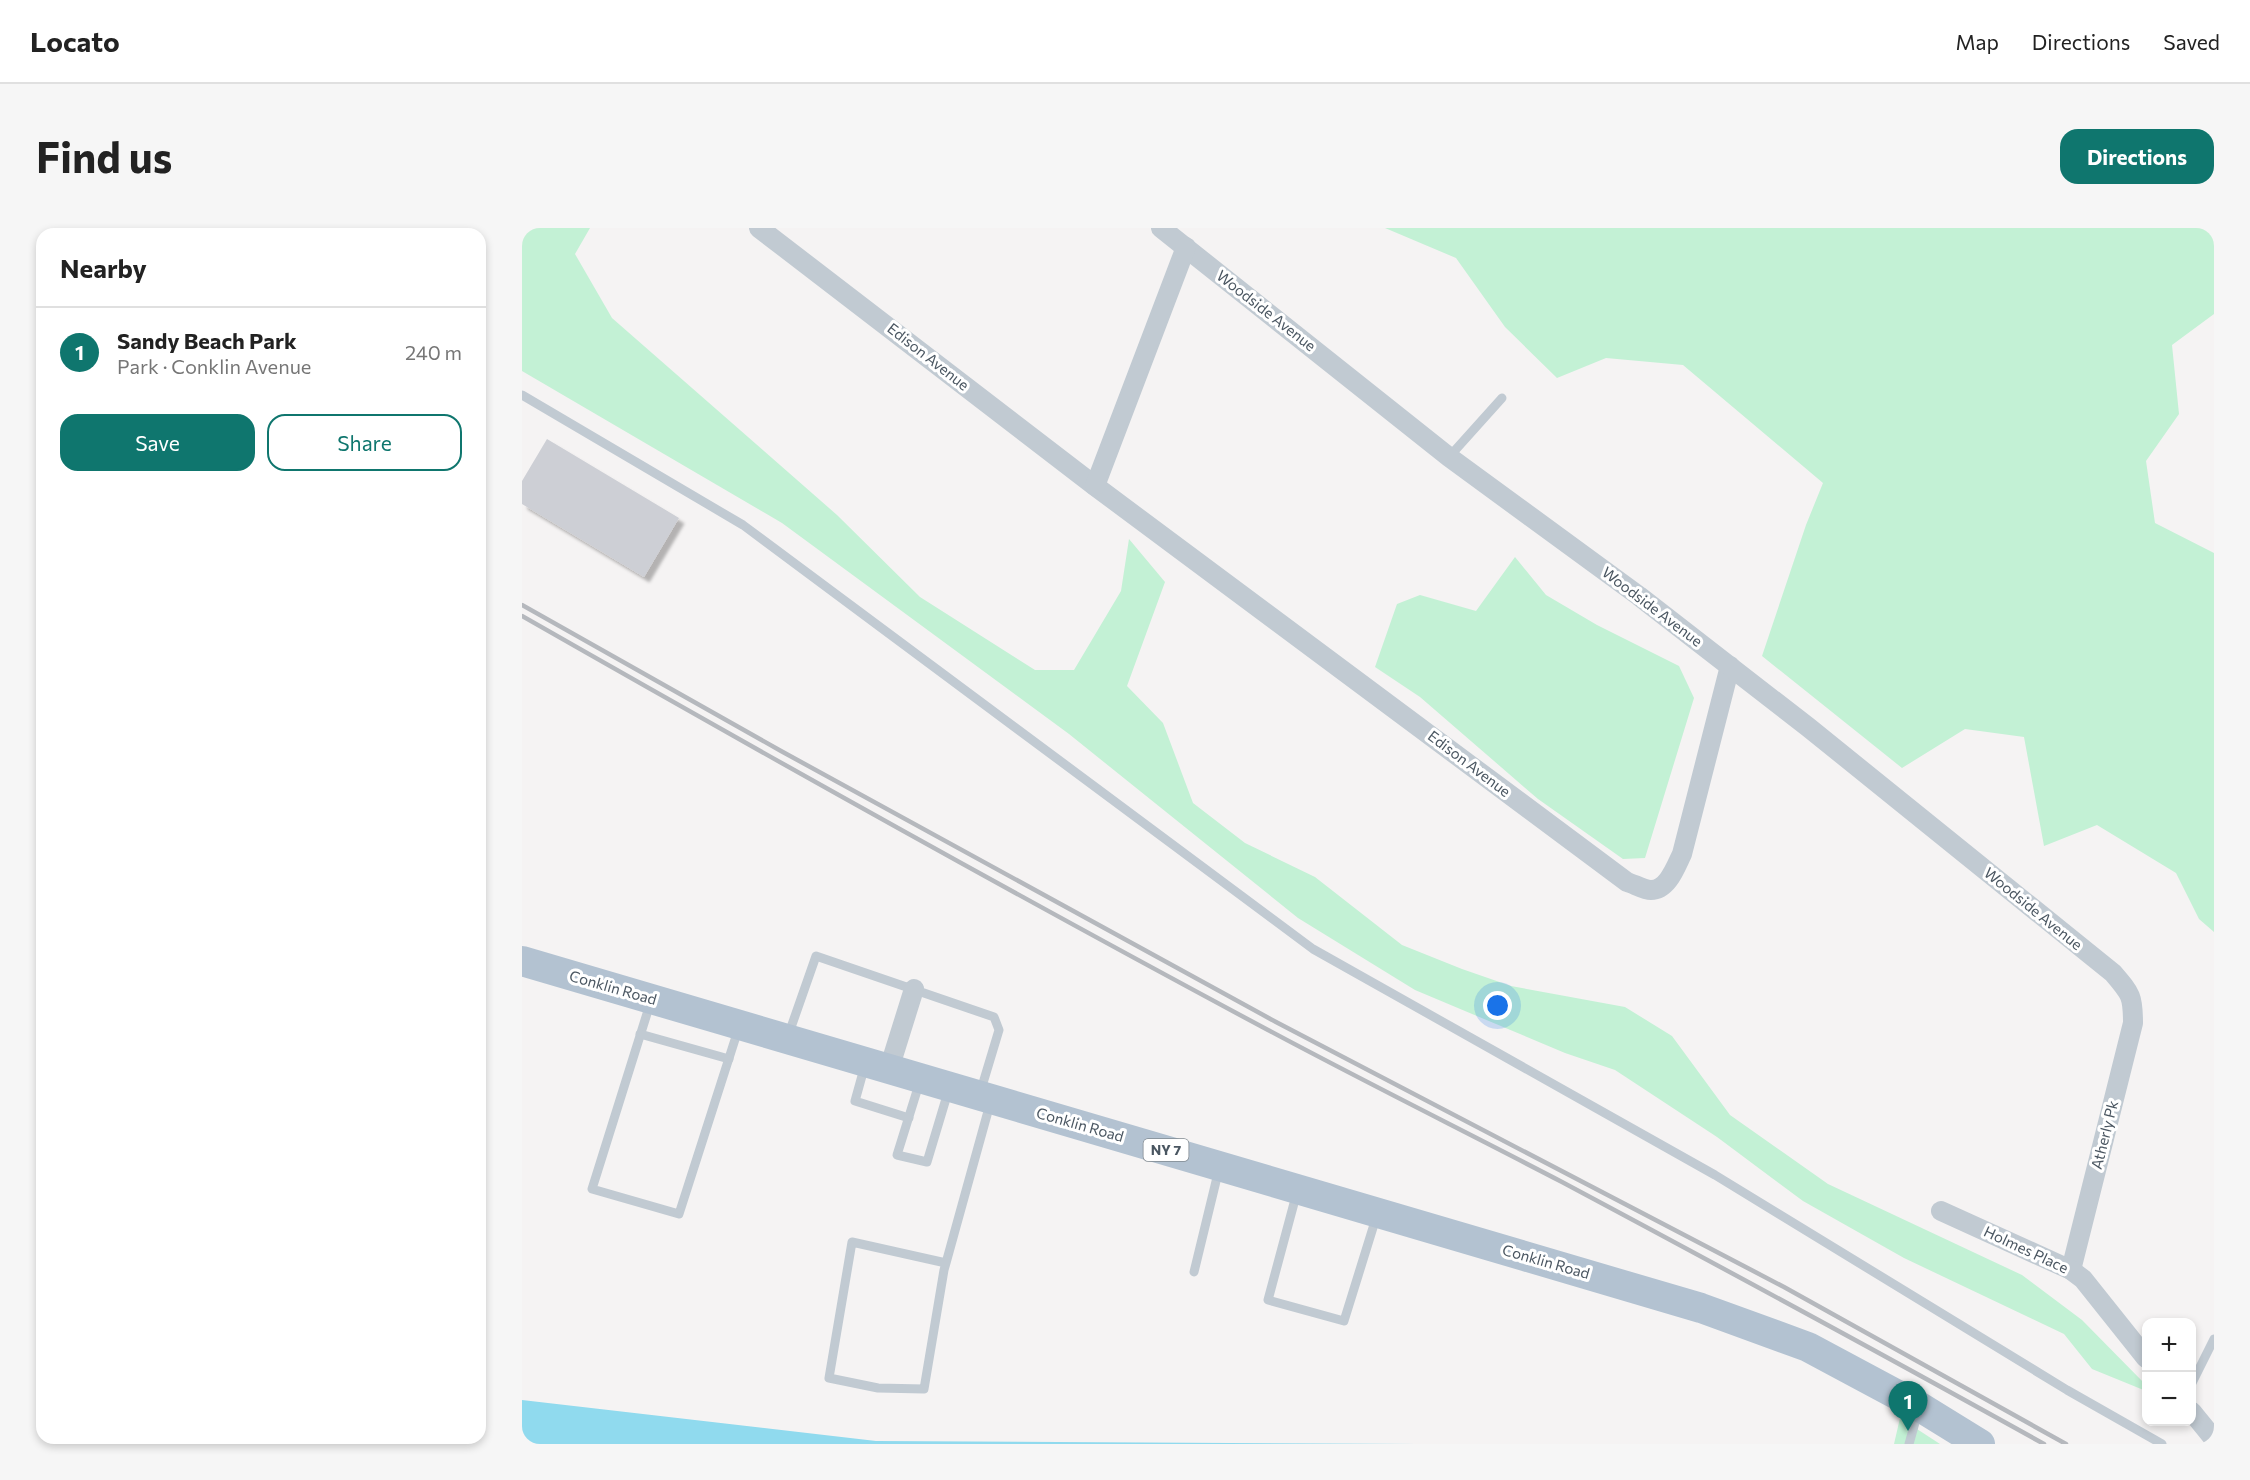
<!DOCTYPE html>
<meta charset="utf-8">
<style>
body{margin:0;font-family:Commissioner,sans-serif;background:#f6f6f6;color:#222}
.controls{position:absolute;right:18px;bottom:18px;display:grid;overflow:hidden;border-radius:12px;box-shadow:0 3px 9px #0003}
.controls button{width:54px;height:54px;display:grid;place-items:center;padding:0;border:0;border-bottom:2px solid #e0e0e0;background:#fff;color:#222;font:30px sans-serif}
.you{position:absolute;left:976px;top:778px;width:21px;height:21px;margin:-15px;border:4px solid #fff;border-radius:50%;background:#1a73e8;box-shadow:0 0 0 9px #1a73e833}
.badge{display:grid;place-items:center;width:39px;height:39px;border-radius:50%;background:#0f766e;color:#fff;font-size:20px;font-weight:700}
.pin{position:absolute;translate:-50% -50px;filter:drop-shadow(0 2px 3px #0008)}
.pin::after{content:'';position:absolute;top:32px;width:21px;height:18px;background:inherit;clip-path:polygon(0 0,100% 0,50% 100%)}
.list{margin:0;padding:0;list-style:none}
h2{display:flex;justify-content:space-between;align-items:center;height:78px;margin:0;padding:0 24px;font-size:26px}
h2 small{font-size:20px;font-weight:400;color:#767676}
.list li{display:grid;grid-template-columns:39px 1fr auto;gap:18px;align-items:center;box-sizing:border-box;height:90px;padding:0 24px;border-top:2px solid #e0e0e0}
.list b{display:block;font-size:22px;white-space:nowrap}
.list p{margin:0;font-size:20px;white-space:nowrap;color:#767676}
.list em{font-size:20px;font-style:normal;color:#767676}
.actions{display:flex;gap:12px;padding:18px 24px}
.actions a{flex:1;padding:14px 0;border:2px solid #0f766e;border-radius:18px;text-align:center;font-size:21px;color:#0f766e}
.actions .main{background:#0f766e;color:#fff}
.map{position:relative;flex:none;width:1692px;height:1216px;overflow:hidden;border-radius:18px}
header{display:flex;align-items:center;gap:36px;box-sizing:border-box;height:84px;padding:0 30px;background:#fff;border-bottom:2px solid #e0e0e0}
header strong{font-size:28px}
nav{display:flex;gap:33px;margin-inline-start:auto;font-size:21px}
.intro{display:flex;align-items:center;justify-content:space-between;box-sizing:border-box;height:144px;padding:0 36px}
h1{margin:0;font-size:42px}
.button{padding:15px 27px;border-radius:18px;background:#0f766e;color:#fff;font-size:21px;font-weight:700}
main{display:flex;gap:36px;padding:0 36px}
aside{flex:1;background:#fff;border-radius:18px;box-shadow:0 3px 9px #0003}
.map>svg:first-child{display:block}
.green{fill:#c3f1d5}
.water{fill:#90daee}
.building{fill:#cdcfd5;filter:url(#shadow)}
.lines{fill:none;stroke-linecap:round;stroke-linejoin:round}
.service{stroke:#c1cad2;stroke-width:9}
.minor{stroke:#c1cad2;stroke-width:20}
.primary{stroke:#b3c2d1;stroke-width:30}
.rail{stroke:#b5b8bd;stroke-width:4.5}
.labels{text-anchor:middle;stroke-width:6;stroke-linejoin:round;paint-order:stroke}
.shield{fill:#fff;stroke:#808990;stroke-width:1.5}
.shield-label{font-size:14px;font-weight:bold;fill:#4a5661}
.street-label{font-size:15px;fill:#4a5661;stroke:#fff}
</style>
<header>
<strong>Locato</strong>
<nav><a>Map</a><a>Directions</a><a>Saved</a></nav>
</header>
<div class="intro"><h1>Find us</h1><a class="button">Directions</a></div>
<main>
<aside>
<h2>Nearby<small></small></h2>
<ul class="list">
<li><span class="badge">1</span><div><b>Sandy Beach Park</b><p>Park · Conklin Avenue</p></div><em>240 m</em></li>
</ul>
<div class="actions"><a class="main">Save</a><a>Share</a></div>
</aside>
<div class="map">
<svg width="1692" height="1216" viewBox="0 0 1692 1216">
<defs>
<filter id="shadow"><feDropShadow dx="5.5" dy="5.5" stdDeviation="1.5" flood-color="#0004"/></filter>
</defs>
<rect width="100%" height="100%" fill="#f5f3f3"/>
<g class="green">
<path d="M0 0H68L53 26 90 90 315 287 398 369 513 442H552L599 363 607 311 643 354 605 458 641 495 671 575 723 615 793 649 880 717 940 741 989 758 1103 779 1150 808 1208 887 1306 956 1500 1047 1560 1092 1624 1157V1163L1570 1141 1542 1106 1382 1030 1281 973 1195 909 1093 842 1043 825 893 762 776 690 547 506 260 295 0 143Z"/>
<path d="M863 0H1692V86L1650 117 1657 186 1624 233 1633 295 1692 325V704L1677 691 1654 645 1575 597 1522 618 1502 509 1443 501 1380 540 1240 428 1284 297 1301 255 1161 137 1084 130 1035 150 983 99 934 30Z"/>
<path d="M993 329 1024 367 1075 397 1157 438 1172 470 1123 630 1101 631 1016 571 898 469 853 439 875 376 898 367 954 383Z"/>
<path d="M1378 1190 1418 1216H1372Z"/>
</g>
<path class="water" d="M0 1172 354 1213 896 1216H0Z"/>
<path class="building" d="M25 211 157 290 122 349 0 276V253Z"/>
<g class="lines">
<g class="service">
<path d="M0 167 221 297 791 721 1193 947 1545 1162 1640 1216"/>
<path d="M927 229 980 170"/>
<path d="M128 776 70 961 157 986 217 799"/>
<path d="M118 806 207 831"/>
<path d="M266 808 294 728 472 789 477 802 458 865"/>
<path d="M343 837 333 873 387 890"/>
<path d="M398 853 375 927 405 934 426 864"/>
<path d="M775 964 746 1072 822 1093 854 990"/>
<path d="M424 1035 330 1014 307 1150 356 1160 402 1161 422 1042 424 1035 468 876"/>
<path d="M672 1044 697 941"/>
<path d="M1670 1155 1692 1111"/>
<path d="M1387 1216 1396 1184"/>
</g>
<g class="minor">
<path d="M237 0 573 258 1105 654C1112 656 1122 662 1129 662 1146 662 1154 638 1160 626L1208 438"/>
<path d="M639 0 927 229 1117 368 1286 499 1591 745C1609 766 1611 768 1611 795L1549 1042"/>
<path d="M573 258 664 19"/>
<path d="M367 841 392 761"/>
<path d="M1419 983 1549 1042 1561 1051 1624 1130"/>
<path d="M1670 1184 1692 1211"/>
</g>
<path class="primary" d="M0 733 1179 1080 1286 1119 1398 1179 1458 1216"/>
<g class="rail">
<path d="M0 377 259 523 754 794 1262 1059 1544 1216"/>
<path d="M0 388C247 529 495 668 746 802 843 854 942 903 1040 954 1201 1040 1362 1127 1522 1216"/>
</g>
</g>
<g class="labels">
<rect class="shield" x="621.5" y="911" width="45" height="22" rx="4.5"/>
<g class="shield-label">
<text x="644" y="927">NY 7</text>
</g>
<g class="street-label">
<text transform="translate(744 83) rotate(38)" y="5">Woodside Avenue</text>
<text transform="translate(406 129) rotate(38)" y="5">Edison Avenue</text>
<text transform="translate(1130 379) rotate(37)" y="5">Woodside Avenue</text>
<text transform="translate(947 536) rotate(37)" y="5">Edison Avenue</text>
<text transform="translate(1511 681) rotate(39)" y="5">Woodside Avenue</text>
<text transform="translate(91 760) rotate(16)" y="5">Conklin Road</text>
<text transform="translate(558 897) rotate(16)" y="5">Conklin Road</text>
<text transform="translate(1583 907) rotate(-76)" y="5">Atherly Pk</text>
<text transform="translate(1504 1022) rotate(25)" y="5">Holmes Place</text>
<text transform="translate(1024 1034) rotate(16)" y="5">Conklin Road</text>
</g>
</g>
</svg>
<div class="controls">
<button>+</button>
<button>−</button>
</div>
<div class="you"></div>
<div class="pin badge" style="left:1386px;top:1203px">1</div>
</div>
</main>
